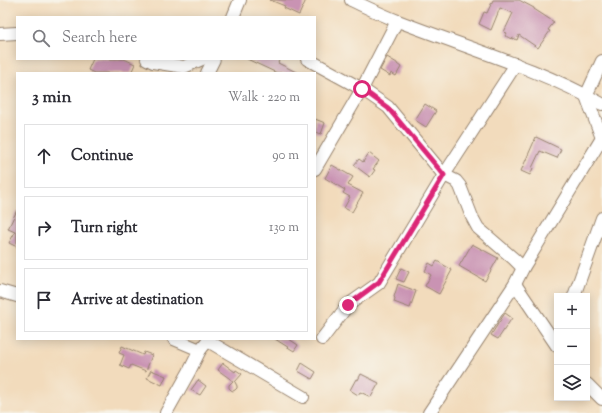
<!DOCTYPE html>
<meta charset="utf-8">
<style>
body{margin:0;font-family:"Sorts Mill Goudy",serif;background:#f2f2f3;color:#2b2b33}
.controls{position:absolute;right:12px;bottom:12px;display:grid;overflow:hidden;border-radius:0px;box-shadow:0 2px 10px #0003}
.controls button{width:36px;height:36px;display:grid;place-items:center;padding:0;border:0;border-bottom:1px solid #e1e1e2;background:#fff;color:#2b2b33;font:20px sans-serif}
.stop{position:absolute;width:12px;height:12px;margin:-9px;border:3px solid #db2777;border-radius:50%;background:#fff}
.stop.end{background:#db2777;border-color:#fff;box-shadow:0 1px 4px #0008}
.list{margin:0;padding:0;list-style:none}
h2{display:flex;justify-content:space-between;align-items:center;height:52px;margin:0;padding:0 16px;font-size:17px}
h2 small{font-size:13px;font-weight:400;color:#7c7c81}
.list li{display:grid;grid-template-columns:26px 1fr auto;gap:12px;align-items:center;box-sizing:border-box;height:64px;margin:0 8px 8px;padding:0 8px;border:1px solid #e1e1e2;border-radius:0px}
.list b{display:block;font-size:15px;white-space:nowrap}
.list em{font-size:13px;font-style:normal;color:#7c7c81}
.icon{flex:none;width:22px;height:22px;fill:none;stroke:currentColor;stroke-width:2;stroke-linecap:round;stroke-linejoin:round}
.map{position:relative;flex:none;width:602px;height:413px;overflow:hidden}
.search{position:absolute;background:#fff;box-shadow:0 2px 10px #0003;left:16px;top:16px;width:300px;height:44px;display:flex;align-items:center;gap:10px;box-sizing:border-box;padding:0 14px;border-radius:0px;color:#7c7c81;font-size:15px}
.panel{position:absolute;background:#fff;box-shadow:0 2px 10px #0003;left:16px;top:72px;width:300px;height:268px;border-radius:0px}
.map>svg:first-child{display:block}
.building{fill:#c993b3}
.lines{fill:none;stroke-linecap:round;stroke-linejoin:round}
.minor-casing{stroke:#96826d;stroke-width:14}
.minor{stroke:#fff;stroke-width:12}
.route{stroke:#db2777;stroke-width:5}
</style>
<div class="map">
<svg width="602" height="413" viewBox="0 0 602 413">
<rect width="100%" height="100%" fill="#f7f3e8"/>
<filter id="ink" filterUnits="userSpaceOnUse"><feTurbulence type="fractalNoise" baseFrequency=".025" numOctaves="2"/><feDisplacementMap in="SourceGraphic" scale="8" xChannelSelector="R" yChannelSelector="G"/><feConvolveMatrix kernelMatrix="1 2 1 2 8 2 1 2 1" color-interpolation-filters="sRGB"/></filter>
<filter id="wash" filterUnits="userSpaceOnUse"><feTurbulence type="fractalNoise" baseFrequency=".012" numOctaves="4" result="noise"/><feDisplacementMap in="SourceGraphic" scale="16" xChannelSelector="R" yChannelSelector="G"/><feGaussianBlur stdDeviation="0.9" result="paint"/><feColorMatrix in="noise" values="0 0 0 0 0 0 0 0 0 0 0 0 0 0 0 0 0 1.4 0 .05"/><feComposite in="paint" operator="in"/></filter>
<g filter="url(#wash)">
<rect width="100%" height="100%" fill="#f2dbbc"/>
<g id="blocks">
<g class="building">
<path d="M270 0H306L299 15 284 8 285 6Z"/>
<path d="M493 0H519L534 8V9L554 22 548 30 550 31 538 48 519 35 517 40 513 38V39L505 36 507 33 504 32 513 13 500 8 491 30 479 24 484 12 487 13Z"/>
<path d="M387 57 397 63V64L401 67 396 76 391 73 390 76 380 70Z"/>
<path d="M93 59H124L135 64 131 73H94L88 70Z"/>
<path d="M247 59H280L278 63 298 73H277Z"/>
<path d="M425 104 436 111 426 127 415 120Z"/>
<path d="M315 119 325 123 321 134 315 132Z"/>
<path d="M536 137 561 149 557 158 540 151 532 168H533L530 175 521 171Z"/>
<path d="M369 153 379 161 373 169 375 170 370 177 354 165 359 159 363 162Z"/>
<path d="M332 165 353 177 348 185 363 193 352 212 344 208 350 197 343 193 345 190 325 178Z"/>
<path d="M17 210V247L9 243 15 232 8 229Z"/>
<path d="M472 244 498 258 485 281 459 266Z"/>
<path d="M437 261 452 270 439 294 425 286 431 275 425 271 429 263 434 266Z"/>
<path d="M401 268 409 272 404 282 396 279Z"/>
<path d="M398 284 416 291 410 308 394 302 395 298 394 297Z"/>
<path d="M505 313 512 318 498 339 491 335Z"/>
<path d="M275 339H289L298 345 294 351Z"/>
<path d="M122 346 143 355 144 352 152 355 146 371 131 365 129 369 120 365 124 355 119 353Z"/>
<path d="M223 363 235 372 236 370 242 374 235 382 237 386V388L235 390 233 391 231 390 229 388V385L233 381 218 370Z"/>
<path d="M302 363 316 372 312 379 298 371Z"/>
<path d="M151 370 166 376 162 385 147 378Z"/>
<path d="M361 374 379 383 371 397 360 392 358 395 350 390 356 379 358 380Z"/>
<path d="M198 380 206 386 200 395 191 390Z"/>
</g>
</g>
</g>
<g filter="url(#ink)">
<use href="#blocks" fill-opacity="0" stroke="#96826d" stroke-width="1"/>
<g class="lines">
<g class="minor-casing">
<g id="minor">
<path d="M351 0C366 7 382 15 398 21 467 48 538 68 602 104"/>
<path d="M233 17 240 0"/>
<path d="M0 34 17 33"/>
<path d="M147 59 153 62 184 67 202 59"/>
<path d="M307 59 362 89 388 107 444 175 456 181 460 186 472 217 478 228 507 253 514 259 523 268"/>
<path d="M602 61 586 96 602 138"/>
<path d="M207 73 214 59"/>
<path d="M315 169 362 89 397 21"/>
<path d="M515 284 557 346"/>
<path d="M0 291 17 296"/>
<path d="M574 296 602 218"/>
<path d="M174 339 200 350"/>
<path d="M322 339 348 305 379 283 444 175 516 64"/>
<path d="M208 341 303 397"/>
<path d="M587 384 602 399"/>
<path d="M166 413 189 372 200 350 209 339"/>
<path d="M429 413 515 284 523 268 602 138"/>
</g>
</g>
<use href="#minor" class="minor"/>
</g>
</g>
<g class="lines" filter="url(#ink)">
<path class="route" d="M348 305 379 282 444 175 388 108 362 89"/>
</g>
</svg>
<div class="controls">
<button>+</button>
<button>−</button>
<button><svg class="icon" aria-label="layers" viewBox="0 0 24 24"><path d="M12 4l9 5-9 5-9-5zM3 14l9 5 9-5"/></svg></button>
</div>
<div class="stop" style="left:362px;top:89px"></div>
<div class="stop end" style="left:348px;top:305px"></div>
<div class="search"><svg class="icon" aria-label="search" viewBox="0 0 24 24"><circle cx="10" cy="10" r="6"/><path d="M15 15l6 6"/></svg>Search here</div>
<section class="panel">
<h2>3 min<small>Walk · 220 m</small></h2>
<ul class="list">
<li><svg class="icon" aria-label="ahead" viewBox="0 0 24 24"><path d="M12 20V5M6 11l6-6 6 6"/></svg><div><b>Continue</b></div><em>90 m</em></li>
<li><svg class="icon" aria-label="right" viewBox="0 0 24 24"><path d="M7 20v-9h11M14 6l5 5-5 5"/></svg><div><b>Turn right</b></div><em>130 m</em></li>
<li><svg class="icon" aria-label="arrive" viewBox="0 0 24 24"><path d="M6 21V4h12l-3 4 3 4H6"/></svg><div><b>Arrive at destination</b></div></li>
</ul>
</section>
</div>
